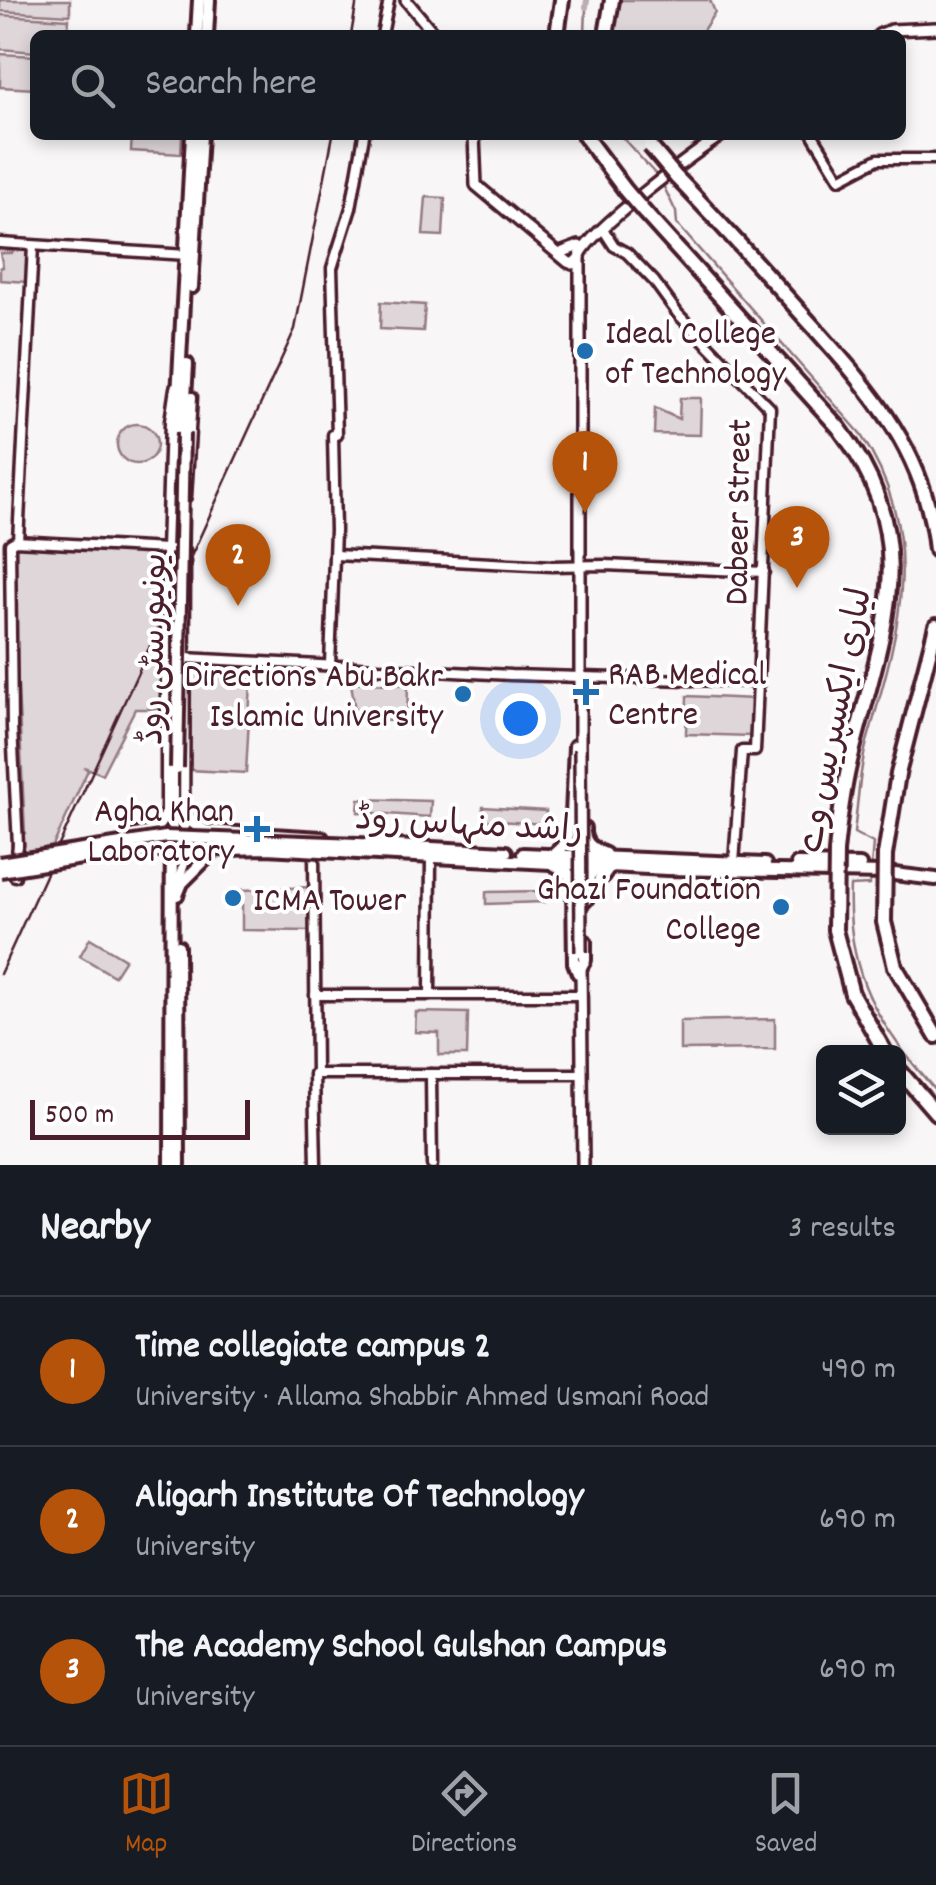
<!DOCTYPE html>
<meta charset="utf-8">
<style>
body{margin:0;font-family:Dekko,"Playpen Sans Arabic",sans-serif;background:#242831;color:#f1f3f6}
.controls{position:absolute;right:30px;bottom:30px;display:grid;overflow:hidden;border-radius:15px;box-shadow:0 5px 15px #0003}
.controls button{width:90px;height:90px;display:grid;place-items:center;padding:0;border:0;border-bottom:2px solid #363941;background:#171b24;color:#f1f3f6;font:50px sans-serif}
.scale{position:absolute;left:30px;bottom:25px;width:220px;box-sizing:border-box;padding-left:10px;border:5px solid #4a1f2b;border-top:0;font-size:28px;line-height:35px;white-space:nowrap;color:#4a1f2b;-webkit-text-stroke:8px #fff;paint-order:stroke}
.you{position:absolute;left:520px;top:718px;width:35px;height:35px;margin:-25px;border:8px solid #fff;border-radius:50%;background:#1a73e8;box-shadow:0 0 0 15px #1a73e833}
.badge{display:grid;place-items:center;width:65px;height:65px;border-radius:50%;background:#b45309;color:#fff;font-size:32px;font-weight:700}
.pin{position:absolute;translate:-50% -82px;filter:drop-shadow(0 2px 5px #0008)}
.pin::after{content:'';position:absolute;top:52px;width:35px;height:30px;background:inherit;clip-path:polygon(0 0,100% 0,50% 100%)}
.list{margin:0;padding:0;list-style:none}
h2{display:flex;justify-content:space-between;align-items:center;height:130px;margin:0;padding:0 40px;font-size:42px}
h2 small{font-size:32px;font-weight:400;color:#9ea1a6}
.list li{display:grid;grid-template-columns:65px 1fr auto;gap:30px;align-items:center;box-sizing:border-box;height:150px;padding:0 40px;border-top:2px solid #363941}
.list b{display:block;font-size:38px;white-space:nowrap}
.list p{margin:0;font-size:32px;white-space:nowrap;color:#9ea1a6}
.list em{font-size:32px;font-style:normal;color:#9ea1a6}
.icon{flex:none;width:55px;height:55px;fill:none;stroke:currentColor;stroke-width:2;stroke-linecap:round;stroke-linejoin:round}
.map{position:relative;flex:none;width:936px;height:1165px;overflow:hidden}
.search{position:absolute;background:#171b24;box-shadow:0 5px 15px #0003;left:30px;right:30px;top:30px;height:110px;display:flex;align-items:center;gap:25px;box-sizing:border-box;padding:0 35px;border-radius:15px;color:#9ea1a6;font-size:38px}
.sheet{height:580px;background:#171b24}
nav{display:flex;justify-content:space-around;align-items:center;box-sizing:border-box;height:140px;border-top:2px solid #363941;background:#171b24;font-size:28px;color:#9ea1a6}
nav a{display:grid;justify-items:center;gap:5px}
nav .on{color:#b45309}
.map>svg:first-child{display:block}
.green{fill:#ded6d9;stroke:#947a82;stroke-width:2.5}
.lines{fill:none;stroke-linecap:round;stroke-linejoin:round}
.stream{stroke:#8f747b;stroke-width:2.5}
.river{stroke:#bdadb0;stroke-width:6}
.tertiary-casing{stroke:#4a1f2b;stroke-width:15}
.secondary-casing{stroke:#4a1f2b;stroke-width:16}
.primary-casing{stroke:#4a1f2b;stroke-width:18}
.motorway-casing{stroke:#4a1f2b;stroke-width:20}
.tertiary{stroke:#fff;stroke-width:8}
.secondary{stroke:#fff;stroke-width:9}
.primary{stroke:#fff;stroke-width:10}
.motorway{stroke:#fff;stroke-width:12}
.rail{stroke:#4a1f2b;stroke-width:2.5}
.secondary-bridge-casing{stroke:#4a1f2b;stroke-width:16;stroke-linecap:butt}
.primary-bridge-casing{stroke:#4a1f2b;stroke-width:18;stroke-linecap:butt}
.motorway-bridge-casing{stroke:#4a1f2b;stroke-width:20;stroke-linecap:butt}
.secondary-bridge{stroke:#fff;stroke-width:9}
.primary-bridge{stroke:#fff;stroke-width:10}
.motorway-bridge{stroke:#fff;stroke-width:12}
.poi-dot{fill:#1f6fb2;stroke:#fff;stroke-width:4}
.labels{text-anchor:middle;stroke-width:8;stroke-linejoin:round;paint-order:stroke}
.poi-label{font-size:35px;fill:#4a1f2b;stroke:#fff;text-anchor:start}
.street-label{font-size:35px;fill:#4a1f2b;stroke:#fff}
</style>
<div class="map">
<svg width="936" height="1165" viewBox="0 0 936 1165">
<rect width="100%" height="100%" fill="#f8f6f7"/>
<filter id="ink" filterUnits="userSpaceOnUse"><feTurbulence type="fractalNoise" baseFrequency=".01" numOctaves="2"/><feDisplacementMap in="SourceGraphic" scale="20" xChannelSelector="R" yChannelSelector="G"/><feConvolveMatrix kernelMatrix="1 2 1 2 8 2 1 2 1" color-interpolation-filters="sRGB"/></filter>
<g filter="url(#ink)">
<g class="green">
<path d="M0 0H70V15L0 11Z"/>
<path d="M618 0H710L715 12 700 35H609L610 22Z"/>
<path d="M0 15 69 19 68 35H35V52L0 49Z"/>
<path d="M0 54 35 56V89L0 87Z"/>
<path d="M132 135H182L181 154 131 151Z"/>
<path d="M426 197 445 198 443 236 423 235Z"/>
<path d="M14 247 29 248 26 282 0 280V268L3 267 0 253H12Z"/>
<path d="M381 302 425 305 423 331 380 329Z"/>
<path d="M680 398H701L700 435 654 434 655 408 679 419Z"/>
<circle cx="137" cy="444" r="20"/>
<path d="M11 544 166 550 165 709H135L102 774 84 767 88 770 53 846 20 854 19 833H25Z"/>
<path d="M190 660 252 663 246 773 189 770Z"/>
<path d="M351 682 408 685 407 722 356 719Z"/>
<path d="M687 696 755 699 752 736 686 734Z"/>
<path d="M359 799 431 801 430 817 358 812Z"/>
<path d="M483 807 546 811 545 824 482 820Z"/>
<path d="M310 887 311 931 242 930V890Z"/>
<path d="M544 891V902L486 904V892Z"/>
<path d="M90 938 125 959 114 976 80 956Z"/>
<path d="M416 1012 468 1013 467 1055H439V1033L415 1032Z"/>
<path d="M775 1019V1049L680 1050V1021Z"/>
</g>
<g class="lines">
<g class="stream">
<path d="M585 35 586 7"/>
<path d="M620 135 659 178"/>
<path d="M663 185 676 212 677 224 859 432C929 537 899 631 867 742 859 771 858 803 854 833L873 843 871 868"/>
<path d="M870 876V885L850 886C846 977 879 1025 936 1091"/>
</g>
<path class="river" d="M586 7 587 0"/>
<g class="tertiary-casing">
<g id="tertiary">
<path d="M382 35 389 0"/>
<path d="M813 135 840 179 878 159H936"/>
<path d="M603 229 614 246 627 253 654 281 678 314 770 408 755 751H742L734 863"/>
<path d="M0 243 187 255"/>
<path d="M337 435 332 268 351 208 364 135"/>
<path d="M186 497 192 397"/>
<path d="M18 541 33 246"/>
<path d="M335 555 552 566 605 565 764 572"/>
<path d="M165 657 511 675 759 682"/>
<path d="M330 665 335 530 333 435"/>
<path d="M166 814V551L170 421 175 388"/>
<path d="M18 845 12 727 10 544 15 541 185 550"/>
<path d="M314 855 316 1074"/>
<path d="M15 876 18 844"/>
<path d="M177 884 184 864 185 561"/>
<path d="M315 995H578"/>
<path d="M430 995 431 856"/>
<path d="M431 1074 432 1165"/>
<path d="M316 1165 314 1074H577"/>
</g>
</g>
<g class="secondary-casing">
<g id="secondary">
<path d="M406 0 435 35"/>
<path d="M879 35 891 30 936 28"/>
<path d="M474 135 476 185 568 262 573 264 580 257"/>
<path d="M563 252 579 246"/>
<path d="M580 749V255C592 229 693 154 722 135"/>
<path d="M581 965 583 1165"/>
</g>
</g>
<g class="primary-casing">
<g id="primary">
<path d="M197 35 199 0"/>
<path d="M207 35 209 0"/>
<path d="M192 287 201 135"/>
<path d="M183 433 187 364"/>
<path d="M176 434 192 135"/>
<path d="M185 812 190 821 204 830"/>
<path d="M584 828C583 843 592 849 605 854"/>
<path d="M130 836 153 832 171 808"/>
<path d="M189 841 192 834 205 831 322 838"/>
<path d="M358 844 506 852"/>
<path d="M358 853 667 869 886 873 936 879"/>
<path d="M523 854 765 864"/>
<path d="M554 854 571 839 575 746"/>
<path d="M553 864 568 873 573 885 574 963 578 973"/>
<path d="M797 864 860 865"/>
<path d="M584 894 590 874 604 867"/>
<path d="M177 895 182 883 211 854"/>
<path d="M585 901 610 866"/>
<path d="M178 946 179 1165"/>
<path d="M581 967 585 960V941"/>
<path d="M171 1165 172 768"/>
</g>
</g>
<g class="motorway-casing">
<g id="motorway">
<path d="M557 35 562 0"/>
<path d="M606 35 612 0"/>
<path d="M584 135 626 191"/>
<path d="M676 177C719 221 760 267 801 313 866 386 926 447 936 550"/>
<path d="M644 212 839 428C927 543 880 637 850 761 843 791 839 821 836 852"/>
<path d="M885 855 898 774 936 626"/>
<path d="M895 966 936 1036"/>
<path d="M852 994 885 1052"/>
<path d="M898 1069 936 1113"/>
</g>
</g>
<use href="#tertiary" class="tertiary"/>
<use href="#secondary" class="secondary"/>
<use href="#primary" class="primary"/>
<use href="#motorway" class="motorway"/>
<g class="rail">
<path d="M351 35 357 0"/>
<path d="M0 974 295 329 333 135"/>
</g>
<g class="secondary-bridge-casing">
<path id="secondary-bridge" d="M580 749 581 952"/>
</g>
<g class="primary-bridge-casing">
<g id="primary-bridge">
<path d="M177 768 183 433"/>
<path d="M0 863 166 837 358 844"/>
<path d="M0 871 119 852 266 848 358 853"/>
</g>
</g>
<g class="motorway-bridge-casing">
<g id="motorway-bridge">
<path d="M650 146 676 177"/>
<path d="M626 191 644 212"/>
<path d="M836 852 835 930 852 994"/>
<path d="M885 855 884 922 895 966"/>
</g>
</g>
<use href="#secondary-bridge" class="secondary-bridge"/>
<use href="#primary-bridge" class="primary-bridge"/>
<use href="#motorway-bridge" class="motorway-bridge"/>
</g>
</g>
<g class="poi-dot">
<circle cx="585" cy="351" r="10"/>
<path d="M581 677h10v10h10v10h-10v10h-10v-10h-10v-10h10z"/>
<circle cx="463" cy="694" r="10"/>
<path d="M252 814h10v10h10v10h-10v10h-10v-10h-10v-10h10z"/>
<circle cx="233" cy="898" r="10"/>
<circle cx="781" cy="907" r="10"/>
</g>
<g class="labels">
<g class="poi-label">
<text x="605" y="343">Ideal College<tspan x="605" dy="40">of Technology</tspan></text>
<text x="608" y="684">RAB Medical<tspan x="608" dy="40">Centre</tspan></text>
<text x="443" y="686" text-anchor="end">Directions Abu Bakr<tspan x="443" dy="40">Islamic University</tspan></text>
<text x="234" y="821" text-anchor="end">Agha Khan<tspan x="234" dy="40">Laboratory</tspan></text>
<text x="761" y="899" text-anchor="end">Ghazi Foundation<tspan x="761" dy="40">College</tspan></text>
<text x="253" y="910">ICMA Tower</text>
</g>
<g class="street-label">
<text transform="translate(736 512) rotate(-89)" y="12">Dabeer Street</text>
<text transform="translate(151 649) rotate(-89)" y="12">یونیورسٹی روڈ</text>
<text transform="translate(833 720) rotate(-79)" y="12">لیاری ایکسپریس وے</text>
<text transform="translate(469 822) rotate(3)" y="12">راشد منہاس روڈ</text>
</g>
</g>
</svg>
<div class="controls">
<button><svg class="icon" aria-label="layers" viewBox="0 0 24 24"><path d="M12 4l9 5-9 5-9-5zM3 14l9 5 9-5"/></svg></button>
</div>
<div class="scale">500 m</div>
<div class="you"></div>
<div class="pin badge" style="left:585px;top:513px">1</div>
<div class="pin badge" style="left:238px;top:606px">2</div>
<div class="pin badge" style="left:797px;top:588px">3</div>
<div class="search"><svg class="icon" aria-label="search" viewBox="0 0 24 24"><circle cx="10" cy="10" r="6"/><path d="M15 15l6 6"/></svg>Search here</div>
</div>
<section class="sheet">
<h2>Nearby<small>3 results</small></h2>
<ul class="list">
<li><span class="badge">1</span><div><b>Time collegiate campus 2</b><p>University · Allama Shabbir Ahmed Usmani Road</p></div><em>490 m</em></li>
<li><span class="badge">2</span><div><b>Aligarh Institute Of Technology</b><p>University</p></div><em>690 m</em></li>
<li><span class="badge">3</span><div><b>The Academy School Gulshan Campus</b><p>University</p></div><em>690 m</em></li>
</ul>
</section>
<nav>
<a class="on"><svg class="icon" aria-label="map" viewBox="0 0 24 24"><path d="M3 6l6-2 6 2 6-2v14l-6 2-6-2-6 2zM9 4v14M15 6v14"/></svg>Map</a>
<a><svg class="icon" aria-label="directions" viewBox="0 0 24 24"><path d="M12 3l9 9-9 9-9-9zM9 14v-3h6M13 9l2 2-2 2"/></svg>Directions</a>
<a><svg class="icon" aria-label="saved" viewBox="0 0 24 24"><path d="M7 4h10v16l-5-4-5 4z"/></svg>Saved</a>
</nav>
